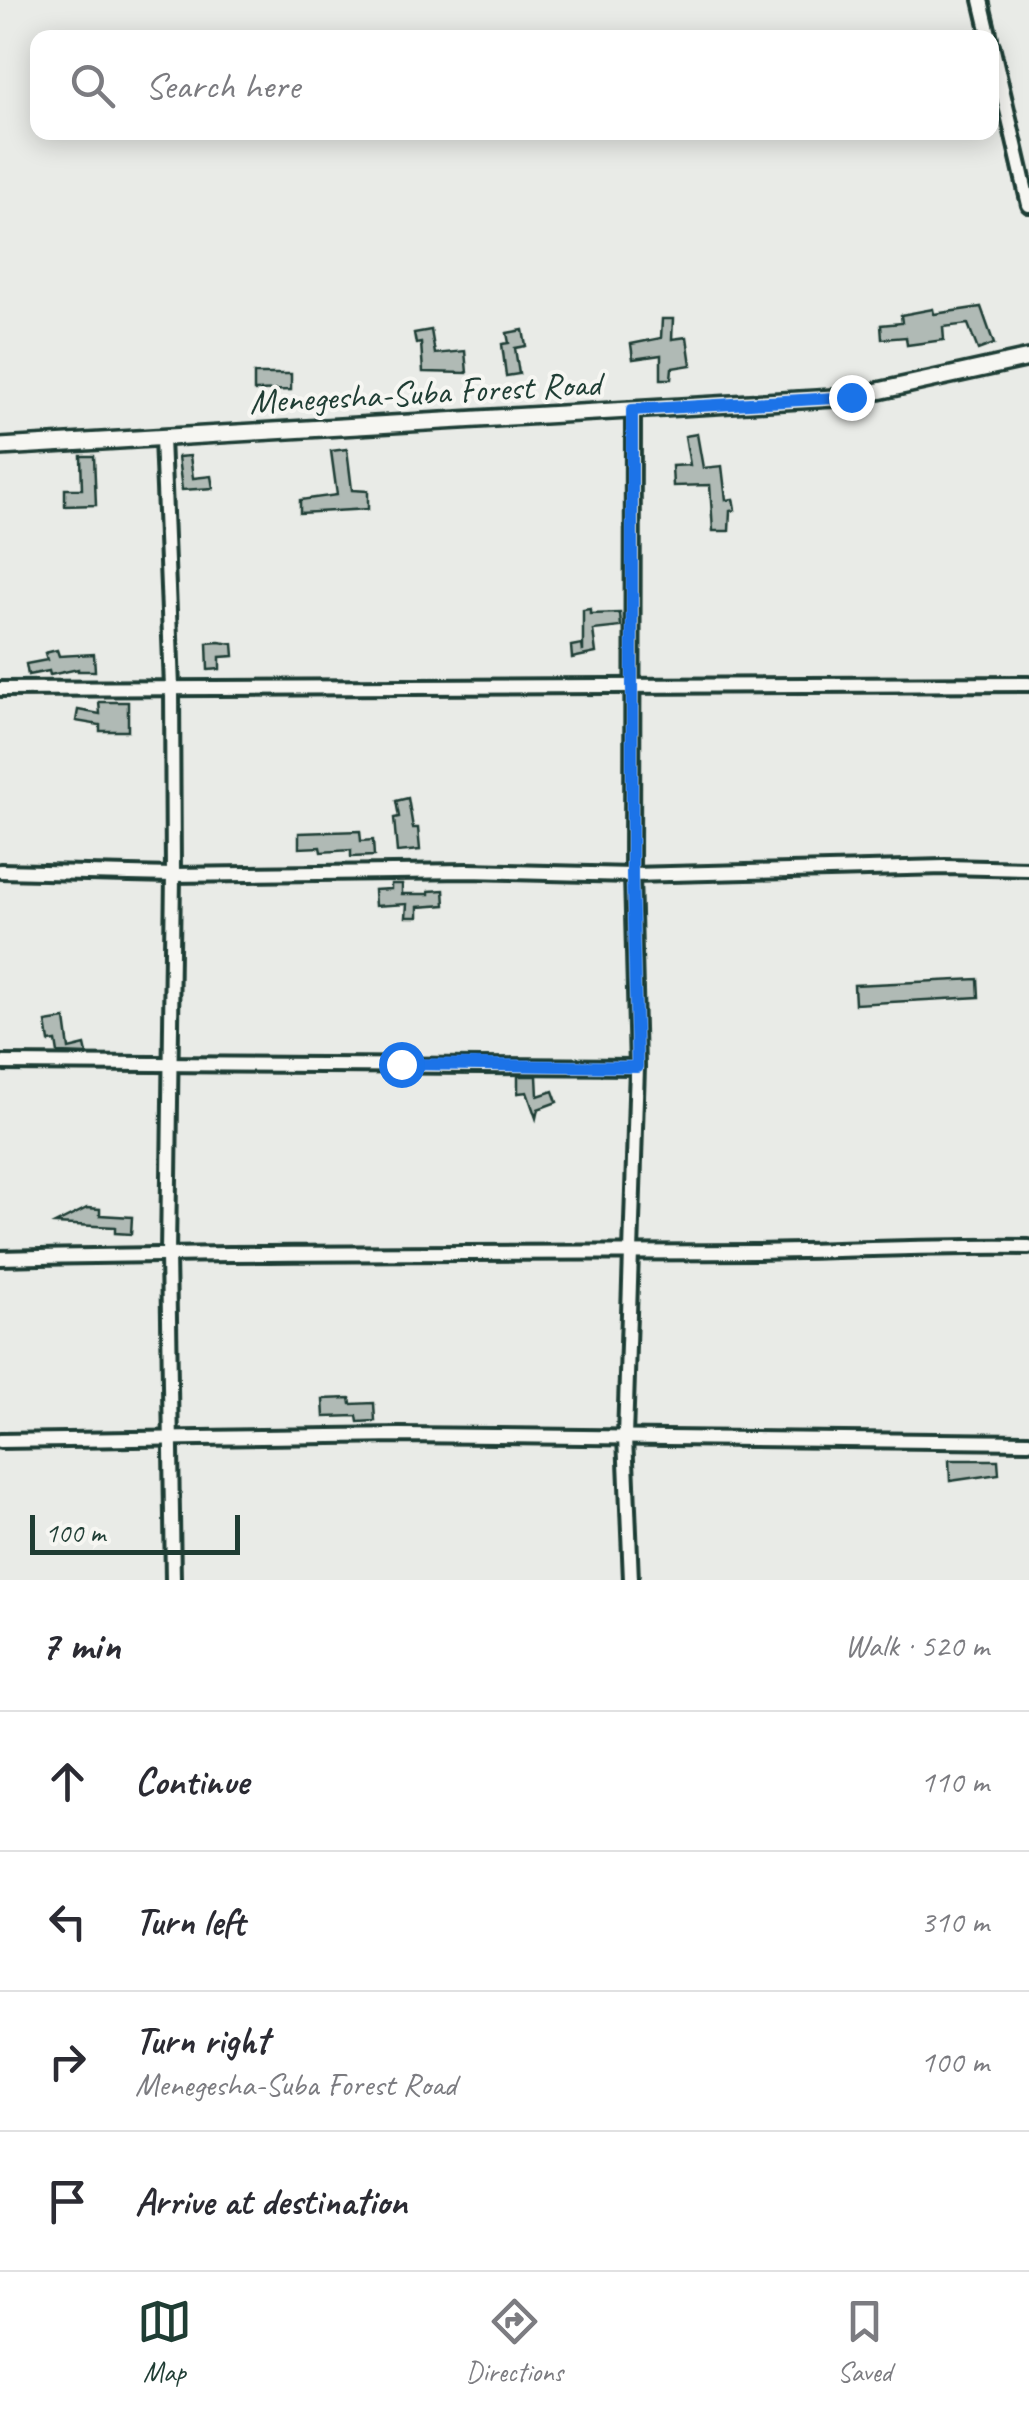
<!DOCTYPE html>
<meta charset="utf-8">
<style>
body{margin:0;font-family:Caveat,sans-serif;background:#f7f7f7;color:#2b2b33}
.scale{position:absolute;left:30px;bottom:25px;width:210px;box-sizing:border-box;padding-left:10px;border:5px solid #1f3d34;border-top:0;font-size:28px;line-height:35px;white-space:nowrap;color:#1f3d34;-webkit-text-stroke:8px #f6f6f2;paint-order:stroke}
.stop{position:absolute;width:30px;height:30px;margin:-22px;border:8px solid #1a73e8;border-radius:50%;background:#fff}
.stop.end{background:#1a73e8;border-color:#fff;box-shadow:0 2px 10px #0008}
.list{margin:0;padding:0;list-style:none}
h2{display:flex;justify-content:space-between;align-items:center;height:130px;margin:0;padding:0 40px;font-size:42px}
h2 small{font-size:32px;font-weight:400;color:#7c7c81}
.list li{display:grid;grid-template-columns:65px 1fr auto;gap:30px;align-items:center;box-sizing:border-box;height:140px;padding:0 40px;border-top:2px solid #e1e1e2}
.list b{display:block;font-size:38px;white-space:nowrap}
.list p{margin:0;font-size:32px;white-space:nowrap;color:#7c7c81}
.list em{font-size:32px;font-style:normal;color:#7c7c81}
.icon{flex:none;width:55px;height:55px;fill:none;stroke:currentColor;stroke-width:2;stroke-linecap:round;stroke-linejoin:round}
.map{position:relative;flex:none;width:1029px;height:1580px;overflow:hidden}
.search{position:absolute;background:#fff;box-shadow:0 5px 25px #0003;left:30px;right:30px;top:30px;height:110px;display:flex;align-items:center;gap:25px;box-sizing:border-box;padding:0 35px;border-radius:20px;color:#7c7c81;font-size:38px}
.sheet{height:690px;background:#fff}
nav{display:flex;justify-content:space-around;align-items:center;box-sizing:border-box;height:140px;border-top:2px solid #e1e1e2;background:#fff;font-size:28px;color:#7c7c81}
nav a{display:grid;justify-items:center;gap:5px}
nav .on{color:#1f3d34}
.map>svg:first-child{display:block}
.building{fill:#b0bab5;stroke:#1f3d34;stroke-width:2.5}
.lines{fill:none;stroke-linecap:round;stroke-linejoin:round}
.minor-casing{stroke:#1f3d34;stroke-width:20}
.tertiary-casing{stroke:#1f3d34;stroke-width:22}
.minor{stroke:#f6f6f2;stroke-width:12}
.tertiary{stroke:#f6f6f2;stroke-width:15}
.route{stroke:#1a73e8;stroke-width:12}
.labels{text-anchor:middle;stroke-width:8;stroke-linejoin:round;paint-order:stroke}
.street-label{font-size:35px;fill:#1f3d34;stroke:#f6f6f2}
</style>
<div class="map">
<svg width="1029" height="1580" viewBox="0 0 1029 1580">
<rect width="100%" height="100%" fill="#e9ebe7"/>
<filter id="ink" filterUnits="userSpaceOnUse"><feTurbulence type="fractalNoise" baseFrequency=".01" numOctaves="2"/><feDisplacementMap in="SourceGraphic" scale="20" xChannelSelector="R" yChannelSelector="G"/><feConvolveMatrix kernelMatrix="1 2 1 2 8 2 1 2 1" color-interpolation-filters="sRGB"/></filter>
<g filter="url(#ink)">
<g class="building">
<path d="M981 307 994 344 978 350 968 324 943 327 944 340 907 345 906 337 882 339 881 325 902 323 901 315 933 309 934 314Z"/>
<path d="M662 319H673L672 339 687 337 691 365 672 368 671 379H661V355L633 359 631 344 661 338Z"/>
<path d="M431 330 435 354 465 351 467 373 423 372 421 343 416 344 414 333Z"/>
<path d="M523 330 526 346 515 348 519 374 506 376 502 344 509 343 507 333Z"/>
<path d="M254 374H291V390L254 391Z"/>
<path d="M697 434 703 468 722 466 726 500 733 499 735 510 730 511 729 531H713L710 485 673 486 672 466 690 465 685 436Z"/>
<path d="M347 449 352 490 368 491V509L300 513V500L337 495 331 451Z"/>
<path d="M81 456H94L96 505 65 506V489H82Z"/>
<path d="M190 456 193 478 211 476 213 488 182 490 178 457Z"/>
<path d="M590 609V614L620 613 621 627 593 630 596 653 572 658 571 646 582 644 583 652V610Z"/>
<path d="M219 642 233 644 234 656 220 657V669L208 670 207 643Z"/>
<path d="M57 650 59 656 94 654 95 671H78V669L50 675 49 671 28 675 26 664 47 660 45 653Z"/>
<path d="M99 702H128V731H100V725L76 721 78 710 100 714Z"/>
<path d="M408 798 413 828H418L420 850 397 852 394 818 399 817 396 801Z"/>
<path d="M360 831 361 841 373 840 374 856 351 857V850L321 852 320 847 299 848V833Z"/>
<path d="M391 884H402V894H429V891L444 890 445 905 418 907V917H406L407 904 375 906 374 890 391 889Z"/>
<path d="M978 979 979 997 855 1004 854 985Z"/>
<path d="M65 1019 69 1049 85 1045 87 1054 58 1053 56 1041 49 1042 46 1022Z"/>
<path d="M518 1076H537L538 1096 553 1091 557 1102 538 1109 536 1118 527 1092 518 1093Z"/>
<path d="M87 1208 100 1209V1215L132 1217 131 1234 115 1233V1227L55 1224Z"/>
<path d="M350 1398 351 1404 374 1403 375 1421 358 1422 357 1416 324 1417 323 1399Z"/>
<path d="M949 1460H998L999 1474 950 1481Z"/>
</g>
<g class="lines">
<g class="minor-casing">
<g id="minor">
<path d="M981 0 990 38"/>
<path d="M992 45 1029 205"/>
<path d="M162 438 172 687 173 875 168 1254 173 1580"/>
<path d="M0 689 1029 684"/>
<path d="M0 871 173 875 468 871 632 875 945 867 1029 869"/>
<path d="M0 1063 637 1067"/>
<path d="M0 1258C252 1252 504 1253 757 1252 848 1251 938 1245 1029 1247"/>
<path d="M0 1441 400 1435 1029 1442"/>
<path d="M631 1580 625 1437 637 1067 632 875 633 410"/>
</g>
</g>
<g class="tertiary-casing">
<path id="tertiary" d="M0 447 851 397 1029 358"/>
</g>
<use href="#minor" class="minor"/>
<use href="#tertiary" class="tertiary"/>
</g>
</g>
<g class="lines" filter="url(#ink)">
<path class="route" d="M401 1064 637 1067 632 875V410L851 397"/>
</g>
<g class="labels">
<g class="street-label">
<text transform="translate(425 392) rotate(-3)" y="12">Menegesha-Suba Forest Road</text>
</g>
</g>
</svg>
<div class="scale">100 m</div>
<div class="stop" style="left:401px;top:1064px"></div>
<div class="stop end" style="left:851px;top:397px"></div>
<div class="search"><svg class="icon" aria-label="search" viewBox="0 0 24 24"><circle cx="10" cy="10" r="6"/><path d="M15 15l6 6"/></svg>Search here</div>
</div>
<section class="sheet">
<h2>7 min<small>Walk · 520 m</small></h2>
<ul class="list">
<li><svg class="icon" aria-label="ahead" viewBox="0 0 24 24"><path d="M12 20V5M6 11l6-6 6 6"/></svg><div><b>Continue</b></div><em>110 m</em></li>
<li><svg class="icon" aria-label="left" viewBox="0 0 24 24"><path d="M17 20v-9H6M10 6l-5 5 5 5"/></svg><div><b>Turn left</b></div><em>310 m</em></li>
<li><svg class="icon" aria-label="right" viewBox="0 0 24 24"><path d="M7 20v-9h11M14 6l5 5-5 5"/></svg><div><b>Turn right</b><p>Menegesha-Suba Forest Road</p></div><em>100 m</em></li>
<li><svg class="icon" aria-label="arrive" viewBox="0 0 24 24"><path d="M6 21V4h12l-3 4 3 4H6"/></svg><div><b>Arrive at destination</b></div></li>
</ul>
</section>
<nav>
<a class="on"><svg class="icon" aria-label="map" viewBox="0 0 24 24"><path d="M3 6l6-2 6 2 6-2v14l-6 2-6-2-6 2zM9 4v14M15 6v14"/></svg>Map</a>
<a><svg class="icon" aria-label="directions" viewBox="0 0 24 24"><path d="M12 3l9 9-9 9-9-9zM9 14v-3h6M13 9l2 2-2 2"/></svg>Directions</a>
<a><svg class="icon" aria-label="saved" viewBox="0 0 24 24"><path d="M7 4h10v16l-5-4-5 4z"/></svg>Saved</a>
</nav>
